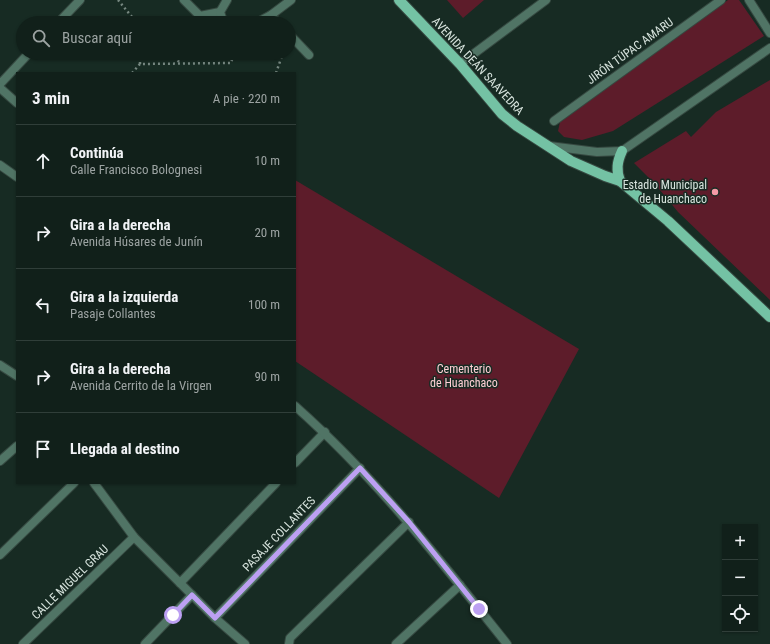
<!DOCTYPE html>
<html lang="es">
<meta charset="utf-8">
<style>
body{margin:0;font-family:"Roboto Condensed",sans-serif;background:#1a2823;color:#f1f3f6}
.controls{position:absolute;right:12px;bottom:12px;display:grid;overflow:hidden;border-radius:0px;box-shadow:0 1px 3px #0004}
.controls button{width:36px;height:36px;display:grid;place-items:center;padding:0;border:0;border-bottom:1px solid #303e39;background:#11201a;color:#f1f3f6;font:20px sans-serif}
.stop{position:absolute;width:12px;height:12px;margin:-9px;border:3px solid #bca0f2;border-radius:50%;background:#fff}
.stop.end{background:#bca0f2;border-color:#fff;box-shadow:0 1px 4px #0008}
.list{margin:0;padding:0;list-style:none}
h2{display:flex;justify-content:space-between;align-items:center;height:52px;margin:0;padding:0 16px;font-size:17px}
h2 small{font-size:13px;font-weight:400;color:#9ca3a2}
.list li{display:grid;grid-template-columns:26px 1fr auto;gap:12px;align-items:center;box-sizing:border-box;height:72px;padding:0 16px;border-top:1px solid #303e39}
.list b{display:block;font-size:15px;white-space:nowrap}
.list p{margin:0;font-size:13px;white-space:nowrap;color:#9ca3a2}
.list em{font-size:13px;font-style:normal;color:#9ca3a2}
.icon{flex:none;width:22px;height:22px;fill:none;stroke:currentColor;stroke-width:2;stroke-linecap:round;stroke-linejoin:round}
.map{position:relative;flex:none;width:770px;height:644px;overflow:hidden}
.search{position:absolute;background:#11201a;box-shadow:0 1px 3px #0004;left:16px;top:16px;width:280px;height:44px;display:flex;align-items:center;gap:10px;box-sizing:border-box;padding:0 14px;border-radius:22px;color:#9ca3a2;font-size:15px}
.panel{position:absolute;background:#11201a;box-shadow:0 1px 3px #0004;left:16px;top:72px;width:280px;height:412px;border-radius:0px}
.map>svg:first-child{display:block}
.green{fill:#5d1c2a}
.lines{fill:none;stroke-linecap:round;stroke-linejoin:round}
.service-casing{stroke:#364941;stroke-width:10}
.pedestrian-casing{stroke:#364941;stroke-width:10}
.minor-casing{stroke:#364941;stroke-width:10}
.tertiary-casing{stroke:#364941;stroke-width:10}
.primary-casing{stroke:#364941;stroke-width:12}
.path{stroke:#768780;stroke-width:2.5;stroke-dasharray:2 3;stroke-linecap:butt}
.service{stroke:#507465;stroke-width:8}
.pedestrian{stroke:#507465;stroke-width:8}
.minor{stroke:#507465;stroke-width:8}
.tertiary{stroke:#507465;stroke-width:8}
.primary{stroke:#74c2a4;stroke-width:10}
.route{stroke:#bca0f2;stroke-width:5}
.poi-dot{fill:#f49aa6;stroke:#172b23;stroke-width:1.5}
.labels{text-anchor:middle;stroke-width:3;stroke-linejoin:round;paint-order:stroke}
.street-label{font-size:12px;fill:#d8e4de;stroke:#172b23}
.poi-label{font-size:12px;fill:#d8e4de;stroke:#172b23;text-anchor:end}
.park-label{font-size:12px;fill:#ffcfd5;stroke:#172b23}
</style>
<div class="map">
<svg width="770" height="644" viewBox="0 0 770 644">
<rect width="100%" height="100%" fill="#172b23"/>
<g class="green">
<path d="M447 0H484L463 18Z"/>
<path d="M728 0H739L764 36 613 131 582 140 564 137 558 131 560 122Z"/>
<path d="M770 80V300L678 212 655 184 634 163 686 131 691 137 716 112Z"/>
<path d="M295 180 579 349 499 498 295 361Z"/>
</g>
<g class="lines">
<g class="service-casing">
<g id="service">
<path d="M184 0 200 16 220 12"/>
<path d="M215 618 360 468"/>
</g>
</g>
<g class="pedestrian-casing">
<g id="pedestrian">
<path d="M271 15 278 23"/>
<path d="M226 23 222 18 220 12 227 0"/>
<path d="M256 23 271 15 291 0"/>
<path d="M289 34 309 55"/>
</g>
</g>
<g class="minor-casing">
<g id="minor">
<path d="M749 0 770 33"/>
<path d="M58 23 80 0"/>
<path d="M460 64 546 0"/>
<path d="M0 84 29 53"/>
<path d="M554 121 721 0"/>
<path d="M549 146 597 152 622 151 770 48"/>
<path d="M0 165 17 177"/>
<path d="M0 365 17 376"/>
<path d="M0 461 17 446"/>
<path d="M295 463 325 432"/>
<path d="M94 483 134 537 215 618 245 644"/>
<path d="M0 555 74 483"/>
<path d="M180 583 276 483"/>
<path d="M23 644 134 537"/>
<path d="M145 644 192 595"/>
<path d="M289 644 290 638 409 522"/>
<path d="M396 644 460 585"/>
</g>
</g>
<g class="tertiary-casing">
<g id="tertiary">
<path d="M0 88 17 103"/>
<path d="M295 406C376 478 440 560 507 644"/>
</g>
</g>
<g class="primary-casing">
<g id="primary">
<path d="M399 0 460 64 502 114 517 126 571 161 605 176 620 181 668 221 770 317"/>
<path d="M620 181C616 170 617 162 622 151"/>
</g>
</g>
<g class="path">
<path d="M118 0 137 23"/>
<path d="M171 53 180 63"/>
<path d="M140 64V53"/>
<path d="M132 73 140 64 231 63 234 53"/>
<path d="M276 73 283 53"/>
</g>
<use href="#service" class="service"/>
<use href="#pedestrian" class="pedestrian"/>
<use href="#minor" class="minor"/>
<use href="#tertiary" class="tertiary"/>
<use href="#primary" class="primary"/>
</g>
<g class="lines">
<path class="route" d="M173 615 192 595 215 618 360 468 409 522 479 609"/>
</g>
<circle class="poi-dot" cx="715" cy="192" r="4"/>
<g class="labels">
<g class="street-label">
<text transform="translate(630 51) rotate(-36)" y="4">JIRÓN TÚPAC AMARU</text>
<text transform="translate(478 66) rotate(47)" y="4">AVENIDA DEÁN SAAVEDRA</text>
<text transform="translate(279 534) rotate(-46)" y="4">PASAJE COLLANTES</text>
<text transform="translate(70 582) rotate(-44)" y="4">CALLE MIGUEL GRAU</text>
</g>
<g class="poi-label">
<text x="707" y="189">Estadio Municipal<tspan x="707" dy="14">de Huanchaco</tspan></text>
</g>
<g class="park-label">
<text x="464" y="373">Cementerio<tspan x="464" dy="14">de Huanchaco</tspan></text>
</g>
</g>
</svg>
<div class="controls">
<button>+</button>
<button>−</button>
<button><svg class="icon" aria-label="locate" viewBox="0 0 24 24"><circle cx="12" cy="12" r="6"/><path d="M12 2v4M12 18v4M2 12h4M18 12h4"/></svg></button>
</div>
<div class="stop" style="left:173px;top:615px"></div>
<div class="stop end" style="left:479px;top:609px"></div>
<div class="search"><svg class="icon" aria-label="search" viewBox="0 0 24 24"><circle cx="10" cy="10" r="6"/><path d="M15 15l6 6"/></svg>Buscar aquí</div>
<section class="panel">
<h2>3 min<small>A pie · 220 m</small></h2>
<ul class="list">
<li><svg class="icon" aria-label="ahead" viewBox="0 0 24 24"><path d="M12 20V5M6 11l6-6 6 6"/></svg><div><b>Continúa</b><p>Calle Francisco Bolognesi</p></div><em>10 m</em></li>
<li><svg class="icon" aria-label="right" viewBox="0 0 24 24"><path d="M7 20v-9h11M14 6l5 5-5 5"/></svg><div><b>Gira a la derecha</b><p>Avenida Húsares de Junín</p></div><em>20 m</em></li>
<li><svg class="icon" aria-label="left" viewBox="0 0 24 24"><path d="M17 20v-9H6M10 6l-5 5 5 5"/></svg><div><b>Gira a la izquierda</b><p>Pasaje Collantes</p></div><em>100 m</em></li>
<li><svg class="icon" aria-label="right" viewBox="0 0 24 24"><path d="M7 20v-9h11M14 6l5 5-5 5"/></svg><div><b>Gira a la derecha</b><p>Avenida Cerrito de la Virgen</p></div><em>90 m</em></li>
<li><svg class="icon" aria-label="arrive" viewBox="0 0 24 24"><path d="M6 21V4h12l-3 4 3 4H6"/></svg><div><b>Llegada al destino</b></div></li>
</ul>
</section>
</div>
